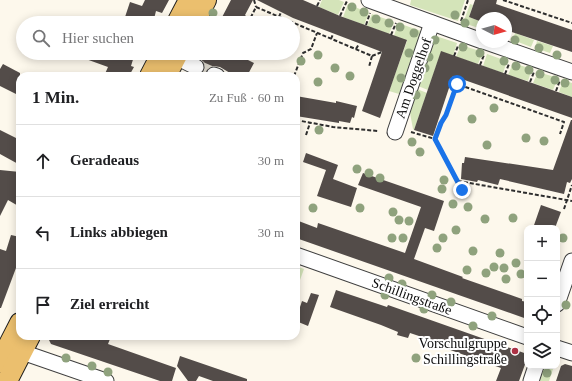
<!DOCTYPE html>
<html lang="de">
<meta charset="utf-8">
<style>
body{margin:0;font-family:Georgia,serif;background:#f2f2f2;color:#202124}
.controls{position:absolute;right:12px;bottom:12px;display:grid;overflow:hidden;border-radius:8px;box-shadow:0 2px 10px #0003}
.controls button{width:36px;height:36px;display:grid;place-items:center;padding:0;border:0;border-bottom:1px solid #e0e0e0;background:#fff;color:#202124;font:20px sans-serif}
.compass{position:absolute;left:476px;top:12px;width:36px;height:36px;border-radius:50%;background:#fff;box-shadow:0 2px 10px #0003;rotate:96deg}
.stop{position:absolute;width:12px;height:12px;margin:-9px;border:3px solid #1a73e8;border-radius:50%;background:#fff}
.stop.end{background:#1a73e8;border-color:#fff;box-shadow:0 1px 4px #0008}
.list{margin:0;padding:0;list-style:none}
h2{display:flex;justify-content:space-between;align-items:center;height:52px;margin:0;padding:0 16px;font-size:17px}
h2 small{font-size:13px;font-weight:400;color:#757577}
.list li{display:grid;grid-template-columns:26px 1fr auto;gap:12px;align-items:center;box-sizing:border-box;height:72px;padding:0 16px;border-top:1px solid #e0e0e0}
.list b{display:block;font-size:15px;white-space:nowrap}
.list em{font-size:13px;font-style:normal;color:#757577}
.icon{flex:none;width:22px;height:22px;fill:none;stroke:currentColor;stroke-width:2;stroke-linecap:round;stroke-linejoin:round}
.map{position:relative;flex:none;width:572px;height:381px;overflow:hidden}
.search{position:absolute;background:#fff;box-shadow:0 2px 10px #0003;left:16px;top:16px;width:284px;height:44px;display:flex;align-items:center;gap:10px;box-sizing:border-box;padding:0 14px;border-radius:22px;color:#757577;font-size:15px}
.panel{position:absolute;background:#fff;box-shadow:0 2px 10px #0003;left:16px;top:72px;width:284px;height:268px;border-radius:12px}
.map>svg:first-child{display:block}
.green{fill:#d4e4b9}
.building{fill:#534c49}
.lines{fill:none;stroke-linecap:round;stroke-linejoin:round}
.minor-tunnel{stroke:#d9d5ca;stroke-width:15;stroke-dasharray:15 8;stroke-linecap:butt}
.minor-casing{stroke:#3f3f3f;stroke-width:17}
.major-casing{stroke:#1d1d1d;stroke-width:22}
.path{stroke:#2e2e2e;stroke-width:2;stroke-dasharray:4 2;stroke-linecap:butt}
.minor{stroke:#fff;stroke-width:15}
.major{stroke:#ebbf6e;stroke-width:20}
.tree{fill:#8fa27d}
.route{stroke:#1a73e8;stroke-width:5}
.poi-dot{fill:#ad3245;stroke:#fff;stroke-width:1.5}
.labels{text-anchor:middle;stroke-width:4;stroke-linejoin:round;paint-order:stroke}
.street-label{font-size:14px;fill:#0c0c0c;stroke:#fff}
.poi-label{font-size:14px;fill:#0c0c0c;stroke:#fff;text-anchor:end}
</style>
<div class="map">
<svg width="572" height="381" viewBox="0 0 572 381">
<rect width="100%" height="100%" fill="#fdf8ec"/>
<g class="green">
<path d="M322 0H339L344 2 338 15 319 7Z"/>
<path d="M411 0H465L458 21 410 5Z"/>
<path d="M348 4 369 13 364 25 343 17Z"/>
<path d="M470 4 473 5 469 17 482 22V29L463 23Z"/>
<path d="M372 14 394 22 389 34 367 26Z"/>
<path d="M398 23 421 31 399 94 389 91 407 41 394 36Z"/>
<path d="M515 33 534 40 531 47 513 40Z"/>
<path d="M436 36 457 43 453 56 441 52 428 90 418 86Z"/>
<path d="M537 41 553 46 550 53 535 48Z"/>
<path d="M461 45 483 52 478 64 456 57Z"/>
<path d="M487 54 507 61 503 73 483 66Z"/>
<path d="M513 63 532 69 528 81 508 75Z"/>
<path d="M538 72 558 78 553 90 533 83Z"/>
<path d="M563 80 572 83V97L559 92Z"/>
<path d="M417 89 427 93 414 130 413 129 410 113Z"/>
<path d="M296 266 304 269 296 291Z"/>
<path d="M541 366H554L549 381H535Z"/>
</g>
<g class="building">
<path d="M145 0H169L162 13 156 11 154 19 152 18 150 23H123L130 2 142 6Z"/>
<path d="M231 0H253L245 15 247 17 244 23H219Z"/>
<path d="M257 0H303L340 16 407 40 380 118 362 111 382 52 293 18Z"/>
<path d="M475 0H497L496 4 572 30V52L506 30V18H482V22L469 17Z"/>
<path d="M441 51 572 97V118L453 76 433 136 414 130Z"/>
<path d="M72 53H135L131 66 134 67 129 76H104L108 67 72 54Z"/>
<path d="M204 53H234L254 63 247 76H235L220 67 213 66 208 69 205 76H192L201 75 204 71 205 66 204 62 200 59Z"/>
<path d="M3 64 20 73V96L0 86V69Z"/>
<path d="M296 96 336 103V101L357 106 354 118 352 117 350 123 339 121V123L296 116Z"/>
<path d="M571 120H572V179L570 183 567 182 564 194 500 179 498 185 478 180 477 182 461 179 462 163H464L465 157 553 170Z"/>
<path d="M0 130 20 140V165L0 154Z"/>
<path d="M306 153 338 165 333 179 357 188 351 207 317 196 326 170 303 162Z"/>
<path d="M0 170 20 172V207L8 200 0 216Z"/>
<path d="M363 173 444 201 434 231 425 228 414 259 463 277 462 278 522 299V301L527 302V319L296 238V220L317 228 318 223 405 253 421 207 358 185Z"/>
<path d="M541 205 561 212 555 228H533Z"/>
<path d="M11 235 20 237V269L16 268 1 308H0V249L6 251Z"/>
<path d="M336 290 387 307 388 305 527 354V359L519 381H496L501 368 439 346 440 343 410 333 408 338 397 335 398 332 381 325 330 307Z"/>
<path d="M311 293 319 295 308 326 296 321V306L300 307 302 301 307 303Z"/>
<path d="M47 336H103L110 339 108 344 176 368 172 381H160L51 344Z"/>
<path d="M180 356 247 379V381H213L199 376 196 381H188L177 366Z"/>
<path d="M565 364 572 366V381H556L561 366Z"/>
</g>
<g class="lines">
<path class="minor-tunnel" d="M196 67 214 75"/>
<g class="minor-casing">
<g id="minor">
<path d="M369 0 482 41"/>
<path d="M486 42 572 72"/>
<path d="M176 57 196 67"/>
<path d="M214 75 217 76"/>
<path d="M395 132 432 23"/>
<path d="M296 255 527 337"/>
<path d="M557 304 572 261"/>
<path d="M557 348 572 353"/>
<path d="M22 352 106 381"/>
<path d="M531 381 536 366"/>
</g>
</g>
<g class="major-casing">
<g id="major">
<path d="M177 23 189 0"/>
<path d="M194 23 206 0"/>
<path d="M150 76 162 53"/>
<path d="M166 76 178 53"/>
<path d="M0 362 20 323"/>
<path d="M7 381 30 336"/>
</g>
</g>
<g class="path">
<path d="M254 0 256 7"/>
<path d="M503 0 572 23"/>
<path d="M317 6 320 0"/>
<path d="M340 16 347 1"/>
<path d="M279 17 281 12"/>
<path d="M461 21 468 0"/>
<path d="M248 23 256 7 372 56 369 67"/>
<path d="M366 25 370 13"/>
<path d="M391 35 396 23"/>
<path d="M331 39 333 34"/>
<path d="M356 49 359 44"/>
<path d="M372 56 382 52"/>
<path d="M454 56 458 46"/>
<path d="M480 65 484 55"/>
<path d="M505 74 509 64"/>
<path d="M294 76 303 53 311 49 317 33"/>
<path d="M530 82 534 72"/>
<path d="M556 91 560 80"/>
<path d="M296 120 333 127 378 131"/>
<path d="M411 132 435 139"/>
<path d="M306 135 310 123"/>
<path d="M458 181 572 201"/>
<path d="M462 190 435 139 441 123 446 115 457 84 564 122 560 134"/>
<path d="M564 209 572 185"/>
</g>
<use href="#minor" class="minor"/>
<use href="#major" class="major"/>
</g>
<g class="tree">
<circle cx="352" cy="7" r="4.5"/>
<circle cx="364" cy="12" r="4.5"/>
<circle cx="213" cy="13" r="4.5"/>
<circle cx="455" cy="15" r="4.5"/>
<circle cx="376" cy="19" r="4.5"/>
<circle cx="389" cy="23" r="4.5"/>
<circle cx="465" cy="23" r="4.5"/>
<circle cx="400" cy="27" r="4.5"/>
<circle cx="414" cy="33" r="4.5"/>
<circle cx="435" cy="40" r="4.5"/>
<circle cx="515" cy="40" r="4.5"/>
<circle cx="463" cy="47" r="4.5"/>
<circle cx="539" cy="48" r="4.5"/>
<circle cx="409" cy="53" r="4.5"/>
<circle cx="480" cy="53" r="4.5"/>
<circle cx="318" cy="55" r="4.5"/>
<circle cx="557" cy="55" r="4.5"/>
<circle cx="429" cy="57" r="4.5"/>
<circle cx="301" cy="61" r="4.5"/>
<circle cx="504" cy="61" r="4.5"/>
<circle cx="516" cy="66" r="4.5"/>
<circle cx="335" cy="68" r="4.5"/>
<circle cx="425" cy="68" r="4.5"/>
<circle cx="529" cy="70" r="4.5"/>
<circle cx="540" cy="74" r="4.5"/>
<circle cx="350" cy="76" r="4.5"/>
<circle cx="401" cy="78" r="4.5"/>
<circle cx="555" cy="80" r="4.5"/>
<circle cx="318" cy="82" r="4.5"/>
<circle cx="565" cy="83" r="4.5"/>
<circle cx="416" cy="95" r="4.5"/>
<circle cx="494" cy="108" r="4.5"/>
<circle cx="472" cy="119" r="4.5"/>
<circle cx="319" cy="130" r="4.5"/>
<circle cx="526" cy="138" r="4.5"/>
<circle cx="544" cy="141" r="4.5"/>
<circle cx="412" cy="142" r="4.5"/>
<circle cx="487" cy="145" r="4.5"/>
<circle cx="420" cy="152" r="4.5"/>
<circle cx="357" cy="169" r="4.5"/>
<circle cx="369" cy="173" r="4.5"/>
<circle cx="380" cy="178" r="4.5"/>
<circle cx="444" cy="180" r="4.5"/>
<circle cx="442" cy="189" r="4.5"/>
<circle cx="453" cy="204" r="4.5"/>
<circle cx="468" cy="207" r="4.5"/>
<circle cx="313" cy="208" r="4.5"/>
<circle cx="360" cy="208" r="4.5"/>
<circle cx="393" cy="212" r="4.5"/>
<circle cx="513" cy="218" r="4.5"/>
<circle cx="485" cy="219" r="4.5"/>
<circle cx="399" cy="220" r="4.5"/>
<circle cx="409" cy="221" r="4.5"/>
<circle cx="456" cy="230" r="4.5"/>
<circle cx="392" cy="238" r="4.5"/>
<circle cx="403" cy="238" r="4.5"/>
<circle cx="443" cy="238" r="4.5"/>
<circle cx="563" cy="238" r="4.5"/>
<circle cx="437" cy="248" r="4.5"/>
<circle cx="473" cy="251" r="4.5"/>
<circle cx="500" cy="253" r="4.5"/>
<circle cx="516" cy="263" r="4.5"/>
<circle cx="494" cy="267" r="4.5"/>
<circle cx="504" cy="268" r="4.5"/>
<circle cx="467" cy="270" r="4.5"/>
<circle cx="486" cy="273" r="4.5"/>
<circle cx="521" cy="274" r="4.5"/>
<circle cx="389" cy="278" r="4.5"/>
<circle cx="506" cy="279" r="4.5"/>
<circle cx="402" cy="284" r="4.5"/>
<circle cx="385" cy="295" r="4.5"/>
<circle cx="432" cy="295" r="4.5"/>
<circle cx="451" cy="302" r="4.5"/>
<circle cx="566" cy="305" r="4.5"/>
<circle cx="424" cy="309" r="4.5"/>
<circle cx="492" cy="316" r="4.5"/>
<circle cx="473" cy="326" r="4.5"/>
<circle cx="66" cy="358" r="4.5"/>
<circle cx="416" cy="358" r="4.5"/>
<circle cx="92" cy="366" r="4.5"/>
<circle cx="108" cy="372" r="4.5"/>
<circle cx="547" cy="373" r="4.5"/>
</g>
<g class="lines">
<path class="route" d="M457 84 446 115 441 123 435 139 462 190"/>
</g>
<circle class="poi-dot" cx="515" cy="351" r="4"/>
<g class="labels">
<g class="street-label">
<text transform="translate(413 78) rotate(-71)" y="5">Am Doggelhof</text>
<text transform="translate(412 296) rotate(20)" y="5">Schillingstraße</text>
</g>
<g class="poi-label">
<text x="507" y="348">Vorschulgruppe<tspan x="507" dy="16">Schillingstraße</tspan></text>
</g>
</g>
</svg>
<div class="controls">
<button>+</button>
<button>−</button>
<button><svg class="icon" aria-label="locate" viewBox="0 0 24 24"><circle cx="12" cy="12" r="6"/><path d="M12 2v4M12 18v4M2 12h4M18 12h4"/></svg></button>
<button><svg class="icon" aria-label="layers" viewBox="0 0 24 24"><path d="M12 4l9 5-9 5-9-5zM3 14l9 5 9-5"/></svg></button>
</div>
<svg class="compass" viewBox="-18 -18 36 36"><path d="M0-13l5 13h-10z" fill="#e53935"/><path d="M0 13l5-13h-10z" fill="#757577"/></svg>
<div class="stop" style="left:457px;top:84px"></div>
<div class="stop end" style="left:462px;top:190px"></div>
<div class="search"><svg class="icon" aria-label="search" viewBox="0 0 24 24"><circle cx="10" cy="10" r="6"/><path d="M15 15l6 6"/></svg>Hier suchen</div>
<section class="panel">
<h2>1 Min.<small>Zu Fuß · 60 m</small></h2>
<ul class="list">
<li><svg class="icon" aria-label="ahead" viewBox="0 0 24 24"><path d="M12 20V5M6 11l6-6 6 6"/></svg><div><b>Geradeaus</b></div><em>30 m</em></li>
<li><svg class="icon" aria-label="left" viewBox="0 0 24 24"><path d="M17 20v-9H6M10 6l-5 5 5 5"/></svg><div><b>Links abbiegen</b></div><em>30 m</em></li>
<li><svg class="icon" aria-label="arrive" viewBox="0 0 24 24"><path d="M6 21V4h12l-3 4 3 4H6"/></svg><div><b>Ziel erreicht</b></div></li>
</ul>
</section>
</div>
